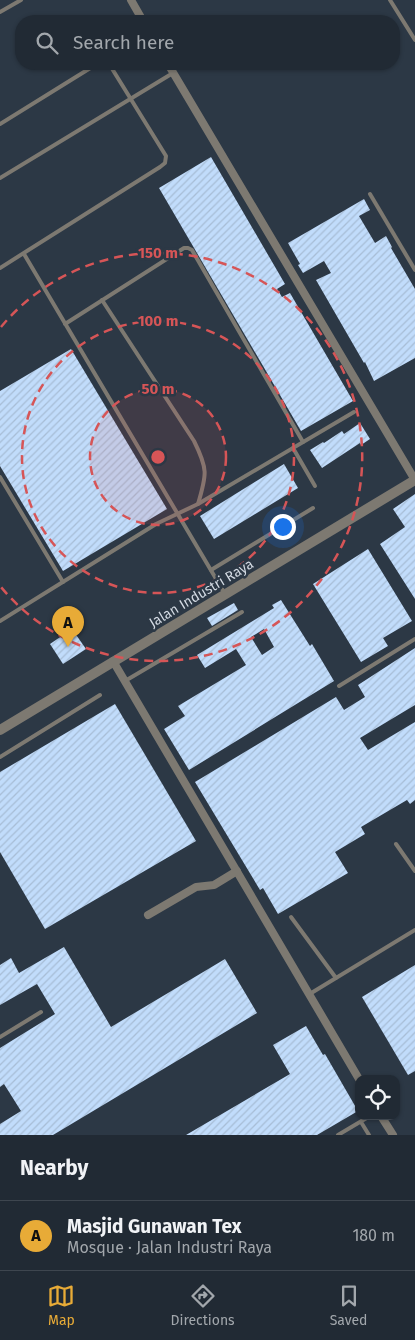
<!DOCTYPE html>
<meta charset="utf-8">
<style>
body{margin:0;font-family:"Fira Sans",sans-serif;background:#2d3640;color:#f1f3f6}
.controls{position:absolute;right:15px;bottom:15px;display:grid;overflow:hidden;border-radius:10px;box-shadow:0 1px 4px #0004}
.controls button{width:45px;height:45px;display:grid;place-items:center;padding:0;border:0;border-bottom:1px solid #3e464f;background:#212a34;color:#f1f3f6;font:25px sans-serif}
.you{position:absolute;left:282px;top:526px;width:18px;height:18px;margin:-12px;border:4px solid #fff;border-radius:50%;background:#1a73e8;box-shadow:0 0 0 8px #1a73e833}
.badge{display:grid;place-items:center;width:32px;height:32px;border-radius:50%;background:#e8ab37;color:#111;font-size:16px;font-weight:700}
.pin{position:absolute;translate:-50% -41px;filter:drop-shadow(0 1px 2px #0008)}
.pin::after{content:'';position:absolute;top:26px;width:18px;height:15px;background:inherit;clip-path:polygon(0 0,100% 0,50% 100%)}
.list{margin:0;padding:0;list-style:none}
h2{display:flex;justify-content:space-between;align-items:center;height:65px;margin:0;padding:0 20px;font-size:21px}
h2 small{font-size:16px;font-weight:400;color:#a2a7ac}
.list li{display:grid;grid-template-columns:32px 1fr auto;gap:15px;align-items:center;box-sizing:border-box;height:70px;padding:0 20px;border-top:1px solid #3e464f}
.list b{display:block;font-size:19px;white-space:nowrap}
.list p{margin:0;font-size:16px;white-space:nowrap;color:#a2a7ac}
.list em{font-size:16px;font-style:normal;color:#a2a7ac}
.icon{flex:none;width:28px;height:28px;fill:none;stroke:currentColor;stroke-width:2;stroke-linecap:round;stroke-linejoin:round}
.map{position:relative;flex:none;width:415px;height:1135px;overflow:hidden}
.search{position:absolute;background:#212a34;box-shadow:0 1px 4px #0004;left:15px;right:15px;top:15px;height:55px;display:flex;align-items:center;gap:12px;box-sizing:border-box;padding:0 18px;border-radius:20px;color:#a2a7ac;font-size:19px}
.sheet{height:135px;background:#212a34}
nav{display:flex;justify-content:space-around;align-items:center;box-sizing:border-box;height:70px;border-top:1px solid #3e464f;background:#212a34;font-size:14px;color:#a2a7ac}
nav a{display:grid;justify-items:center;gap:2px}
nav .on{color:#e8ab37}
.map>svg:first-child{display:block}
.building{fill:url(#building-hatch);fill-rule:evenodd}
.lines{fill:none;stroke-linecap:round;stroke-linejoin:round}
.service{stroke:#7d7971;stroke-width:4}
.minor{stroke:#7d7971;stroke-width:8}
.tertiary{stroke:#7d7971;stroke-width:10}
.ring{fill:none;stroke:#d65557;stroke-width:2.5;stroke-dasharray:9 6}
.labels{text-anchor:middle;stroke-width:5;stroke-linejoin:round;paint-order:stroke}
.street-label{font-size:14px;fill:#d4dbe4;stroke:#2c3845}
.centre{fill:#d65557;stroke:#2c3845;stroke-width:2.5}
.ring-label{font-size:15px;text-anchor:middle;font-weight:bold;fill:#d65557;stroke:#2c3845;stroke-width:5;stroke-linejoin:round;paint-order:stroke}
</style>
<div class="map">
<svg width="415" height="1135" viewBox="0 0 415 1135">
<defs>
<pattern id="building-hatch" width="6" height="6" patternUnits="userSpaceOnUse" patternTransform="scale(1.25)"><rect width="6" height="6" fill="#c1dcfb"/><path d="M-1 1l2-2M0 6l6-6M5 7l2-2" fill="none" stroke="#a7bdd6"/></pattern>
</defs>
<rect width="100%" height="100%" fill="#2c3845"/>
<g class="building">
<path d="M211 157 285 284 277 289 282 297 290 293 353 401 301 431 159 188Z"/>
<path d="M364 199 370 210 359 216 375 243 386 236 392 247 391 248 415 289V358L374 381 365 362 364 363 316 280 331 273 324 261 303 273 298 265 300 264 288 243Z"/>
<path d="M71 349 167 509 63 571 0 466V391Z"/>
<path d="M360 423 370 439 361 445 360 443 322 468 310 450 323 442 324 443 342 431 344 434Z"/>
<path d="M284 464 298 488 214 539 200 516Z"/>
<path d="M415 494V599L380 544 405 527 393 509Z"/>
<path d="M368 549 412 621 383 638 388 646 361 662 313 584Z"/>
<path d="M281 600 310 646 312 644 334 681 189 770 164 729 185 716 178 706 246 665 236 649 205 668 197 655 274 608 272 605ZM264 629 274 647 262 655 251 637Z"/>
<path d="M234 603 238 610 212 626 207 618Z"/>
<path d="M72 629 86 649 63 664 50 644Z"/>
<path d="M415 648V705L360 738 368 750 415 722V800L410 804 407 800 361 827 365 834 335 852 348 873 278 914 263 888 260 890 195 782 336 697 344 710 365 697 358 685Z"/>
<path d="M115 704 196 841 45 929 0 852V772Z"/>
<path d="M64 947 111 1027 225 959 257 1013 53 1135H0V1124L21 1111 4 1084 0 1087V1048L55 1014 37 984 0 1005V965L11 958 19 973Z"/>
<path d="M415 965V1071L408 1075 362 997Z"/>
<path d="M306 1026 323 1055 325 1054 358 1111 317 1135H186L290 1074 273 1045Z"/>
</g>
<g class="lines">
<g class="service">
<path d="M390 0 415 40"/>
<path d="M0 12 21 0"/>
<path d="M0 124 92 67 100 64"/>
<path d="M0 178 173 73"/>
<path d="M370 194 415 270"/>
<path d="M24 254 225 594"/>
<path d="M0 268 160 167 165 163 166 156 111 67 107 64"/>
<path d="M102 300 194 441C208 469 207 474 198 504"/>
<path d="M65 324 184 248H188L192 250 303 442"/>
<path d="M293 448 315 486"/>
<path d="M0 477 63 582"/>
<path d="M211 570 313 508"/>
<path d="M0 621 156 524 198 504 354 412"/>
<path d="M125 681 242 612"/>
<path d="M339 686 415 639"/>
<path d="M0 757 100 695"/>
<path d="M396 844 415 871"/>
<path d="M291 917 336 978"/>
<path d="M308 995 415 930"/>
<path d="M0 1037 41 1012"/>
<path d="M361 1122 369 1135"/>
<path d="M338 1135 370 1116"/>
</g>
<g class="minor">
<path d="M131 0 143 21"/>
<path d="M168 64 415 480"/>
<path d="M113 661 359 1079"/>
<path d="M148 915 196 887 214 885 237 871"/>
<path d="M381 1116 393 1135"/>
</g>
<path class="tertiary" d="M0 730 415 480"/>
</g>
<circle cx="158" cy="457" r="68" fill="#d65557" fill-opacity=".12"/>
<g class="ring">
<circle cx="158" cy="457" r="68"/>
<circle cx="158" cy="457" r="136"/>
<path d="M1 327A204 204 0 1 1 1 587"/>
</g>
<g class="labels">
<g class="street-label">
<text transform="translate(201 593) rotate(-31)" y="5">Jalan Industri Raya</text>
</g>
</g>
<circle cx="158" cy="457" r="8" class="centre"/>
<g class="ring-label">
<text x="158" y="258">150 m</text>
<text x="158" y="326">100 m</text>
<text x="158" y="394">50 m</text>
</g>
</svg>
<div class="controls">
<button><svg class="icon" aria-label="locate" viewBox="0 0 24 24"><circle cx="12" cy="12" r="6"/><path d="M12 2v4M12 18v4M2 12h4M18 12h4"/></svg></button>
</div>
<div class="you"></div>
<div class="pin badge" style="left:68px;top:647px">A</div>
<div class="search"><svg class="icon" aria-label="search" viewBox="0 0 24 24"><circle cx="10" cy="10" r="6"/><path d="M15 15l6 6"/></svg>Search here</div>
</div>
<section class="sheet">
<h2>Nearby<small></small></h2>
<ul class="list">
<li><span class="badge">A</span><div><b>Masjid Gunawan Tex</b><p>Mosque · Jalan Industri Raya</p></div><em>180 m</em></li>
</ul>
</section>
<nav>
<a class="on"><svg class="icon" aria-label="map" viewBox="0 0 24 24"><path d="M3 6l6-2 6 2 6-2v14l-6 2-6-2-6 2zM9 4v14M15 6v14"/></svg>Map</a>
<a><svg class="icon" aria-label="directions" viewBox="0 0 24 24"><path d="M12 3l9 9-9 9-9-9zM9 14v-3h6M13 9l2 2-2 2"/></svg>Directions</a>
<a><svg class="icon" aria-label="saved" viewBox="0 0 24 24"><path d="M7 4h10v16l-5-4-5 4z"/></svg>Saved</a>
</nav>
